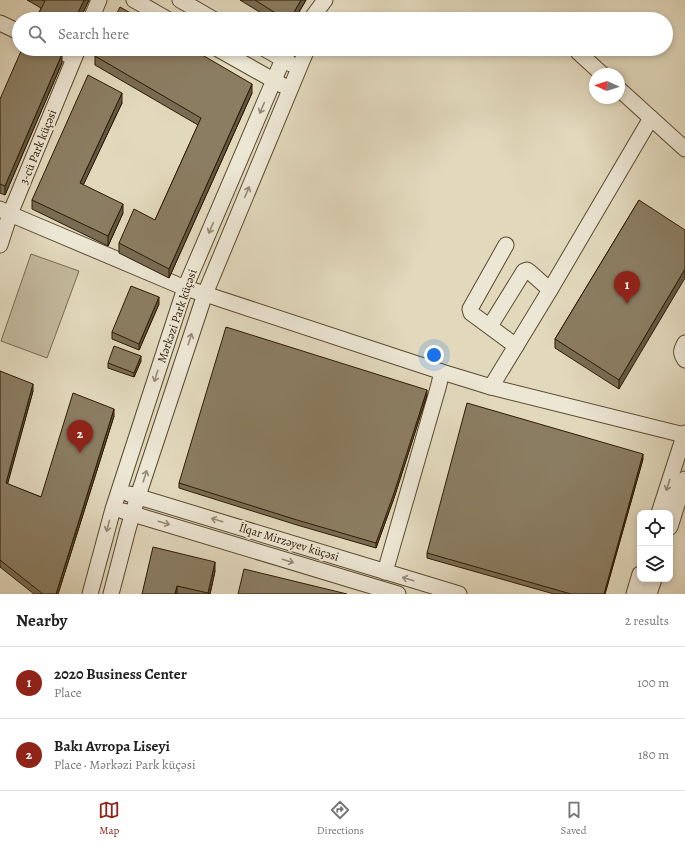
<!DOCTYPE html>
<meta charset="utf-8">
<style>
body{margin:0;font-family:Alegreya,serif;background:#f6f6f6;color:#222}
.controls{position:absolute;right:12px;bottom:12px;display:grid;overflow:hidden;border-radius:8px;box-shadow:0 2px 6px #0003}
.controls button{width:36px;height:36px;display:grid;place-items:center;padding:0;border:0;border-bottom:1px solid #e0e0e0;background:#fff;color:#222;font:20px sans-serif}
.compass{position:absolute;left:589px;top:68px;width:36px;height:36px;border-radius:50%;background:#fff;box-shadow:0 2px 6px #0003;rotate:273deg}
.you{position:absolute;left:434px;top:355px;width:14px;height:14px;margin:-10px;border:3px solid #fff;border-radius:50%;background:#1a73e8;box-shadow:0 0 0 6px #1a73e833}
.badge{display:grid;place-items:center;width:26px;height:26px;border-radius:50%;background:#8f2418;color:#fff;font-size:13px;font-weight:700}
.pin{position:absolute;translate:-50% -33px;filter:drop-shadow(0 1px 2px #0008)}
.pin::after{content:'';position:absolute;top:21px;width:14px;height:12px;background:inherit;clip-path:polygon(0 0,100% 0,50% 100%)}
.list{margin:0;padding:0;list-style:none}
h2{display:flex;justify-content:space-between;align-items:center;height:52px;margin:0;padding:0 16px;font-size:17px}
h2 small{font-size:13px;font-weight:400;color:#767676}
.list li{display:grid;grid-template-columns:26px 1fr auto;gap:12px;align-items:center;box-sizing:border-box;height:72px;padding:0 16px;border-top:1px solid #e0e0e0}
.list b{display:block;font-size:15px;white-space:nowrap}
.list p{margin:0;font-size:13px;white-space:nowrap;color:#767676}
.list em{font-size:13px;font-style:normal;color:#767676}
.icon{flex:none;width:22px;height:22px;fill:none;stroke:currentColor;stroke-width:2;stroke-linecap:round;stroke-linejoin:round}
.map{position:relative;flex:none;width:685px;height:594px;overflow:hidden}
.search{position:absolute;background:#fff;box-shadow:0 2px 6px #0003;left:12px;right:12px;top:12px;height:44px;display:flex;align-items:center;gap:10px;box-sizing:border-box;padding:0 14px;border-radius:22px;color:#767676;font-size:15px}
.sheet{height:196px;background:#fff}
nav{display:flex;justify-content:space-around;align-items:center;box-sizing:border-box;height:56px;border-top:1px solid #e0e0e0;background:#fff;font-size:11px;color:#767676}
nav a{display:grid;justify-items:center;gap:2px}
nav .on{color:#8f2418}
.map>svg:first-child{display:block}
.green{fill:#c3b99d;stroke:#786a4e}
.lines{fill:none;stroke-linecap:round;stroke-linejoin:round}
.minor-casing{stroke:#5a4a2f;stroke-width:17}
.minor{stroke:#ece6d4;stroke-width:15}
.wall{fill:#786c54;stroke:#2d1a00}
.shaded-wall{fill:#615845;stroke:#2d1a00}
.building{fill:#8b7d62;stroke:#2d1a00}
.oneway{stroke:#968a75}
.labels{text-anchor:middle;stroke-width:4;stroke-linejoin:round;paint-order:stroke}
.street-label{font-size:12px;fill:#2d1a00;stroke:#ece6d4}
</style>
<div class="map">
<svg width="685" height="594" viewBox="0 0 685 594">
<rect width="100%" height="100%" fill="#e2d9bd"/>
<filter id="stains"><feTurbulence type="fractalNoise" baseFrequency=".005" numOctaves="4"/><feColorMatrix values="0 0 0 0 .2 0 0 0 0 .09 0 0 0 0 .02 0 0 0 .5 -.17"/></filter>
<radialGradient id="worn" r=".72"><stop offset=".6" stop-color="#630" stop-opacity="0"/><stop offset="1" stop-color="#630" stop-opacity=".3"/></radialGradient>
<path class="green" d="M31 254 79 271 47 358 1 341Z"/>
<g class="lines">
<g class="minor-casing">
<g id="minor">
<path d="M134 0 167 19"/>
<path d="M180 0 213 19"/>
<path d="M91 19 99 0"/>
<path d="M311 19 325 0"/>
<path d="M0 23 19 32"/>
<path d="M56 49 74 58"/>
<path d="M218 49 282 85"/>
<path d="M265 49 291 64"/>
<path d="M578 52 602 74"/>
<path d="M619 89 685 149"/>
<path d="M0 209 10 214 185 288 205 294 442 372 491 387 684 435"/>
<path d="M0 245 10 214 78 49"/>
<path d="M506 245 470 309 471 313 516 346"/>
<path d="M490 326 524 271 527 270 531 273 550 290"/>
<path d="M685 343C681 350 680 353 685 360"/>
<path d="M491 387 550 290 651 118"/>
<path d="M129 494 459 594"/>
<path d="M123 511 398 594"/>
<path d="M659 513 685 433"/>
<path d="M670 527 685 479"/>
<path d="M385 572 438 388 442 372"/>
<path d="M90 594 113 509 185 288 283 59 290 49"/>
<path d="M111 594 128 529 138 496 205 294 307 49"/>
<path d="M634 594 640 574"/>
<path d="M649 594 654 579"/>
</g>
</g>
<use href="#minor" class="minor"/>
</g>
<g class="wall">
<path d="M27 0H89L80 19H36L41 8Z"/>
<path d="M240 0H306L295 19H271Z"/>
<path d="M95 56 252 93 169 278 119 253V243L155 220 198 125 95 65Z"/>
<path d="M62 63 5 195 0 193V99Z"/>
<path d="M122 103 83 185 123 213 108 246 32 209V200Z"/>
<path d="M639 200 619 389 555 348V339Z"/>
<path d="M159 304 139 350 112 339V332Z"/>
<path d="M141 361 134 377 108 368V363Z"/>
<path d="M0 371 33 391 7 484 41 497 114 416 58 594H34L0 567Z"/>
<path d="M427 395 394 498 376 548 297 525 179 488V483Z"/>
<path d="M643 459 605 594H554L427 558V553Z"/>
<path d="M215 571 210 594H142Z"/>
</g>
<g class="shaded-wall">
<path d="M84 0H89L80 19H75Z"/>
<path d="M301 0H306L295 19H290Z"/>
<path d="M62 54V63L5 195V186Z"/>
<path d="M252 84V93L169 278V269Z"/>
<path d="M122 93V103L80 192V183Z"/>
<path d="M123 204V213L108 246V236Z"/>
<path d="M685 269V278L619 389V380Z"/>
<path d="M159 297V304L139 350V344Z"/>
<path d="M141 356V361L134 377V373Z"/>
<path d="M33 384V391L6 490V483Z"/>
<path d="M427 390V395L394 498 376 548V543Z"/>
<path d="M114 409V416L58 594H56Z"/>
<path d="M643 454V459L605 594H604Z"/>
<path d="M215 562V571L210 594H208Z"/>
<path d="M177 586V594H175Z"/>
</g>
<g class="building">
<path d="M42 0H84L75 19H36L45 1Z"/>
<path d="M255 0H301L290 19H285Z"/>
<path d="M120 7 141 19H114Z"/>
<path d="M22 49H53L62 54 5 186 0 184V99Z"/>
<path d="M99 49H192L252 84 169 269 119 243 134 209 155 220 201 118 95 56Z"/>
<path d="M88 75 122 93 80 183 123 204 108 236 32 200Z"/>
<path d="M639 200 685 230V269L619 380 555 339Z"/>
<path d="M131 286 159 297 139 344 112 332Z"/>
<path d="M226 327 427 390 394 493 376 543 297 520 179 483Z"/>
<path d="M114 346 141 356 134 373 108 363Z"/>
<path d="M0 371 33 384 6 483 41 497 73 393 114 409 56 594H43L0 560Z"/>
<path d="M467 403 643 454 604 594H571L427 553Z"/>
<path d="M153 547 215 562 208 593 177 586 175 594H142Z"/>
<path d="M244 569 347 594H238Z"/>
</g>
<defs><path id="oneway-shaft" d="M-6 0H5M1.5-3L5.5 0L1.5 3" fill="none" stroke-width="1.6" stroke-linecap="round" stroke-linejoin="round"/></defs>
<g class="oneway">
<use href="#oneway-shaft" transform="translate(262 108) rotate(113)"/>
<use href="#oneway-shaft" transform="translate(247 192) rotate(-67)"/>
<use href="#oneway-shaft" transform="translate(211 228) rotate(113)"/>
<use href="#oneway-shaft" transform="translate(190 339) rotate(-72)"/>
<use href="#oneway-shaft" transform="translate(156 376) rotate(108)"/>
<use href="#oneway-shaft" transform="translate(145 476) rotate(-72)"/>
<use href="#oneway-shaft" transform="translate(668 485) rotate(108)"/>
<use href="#oneway-shaft" transform="translate(217 520) rotate(-163)"/>
<use href="#oneway-shaft" transform="translate(164 523) rotate(17)"/>
<use href="#oneway-shaft" transform="translate(108 526) rotate(105)"/>
<use href="#oneway-shaft" transform="translate(288 561) rotate(17)"/>
<use href="#oneway-shaft" transform="translate(408 579) rotate(-163)"/>
</g>
<g class="labels">
<g class="street-label">
<text transform="translate(38 147) rotate(-68)" y="4">3-cü Park küçəsi</text>
<text transform="translate(177 316) rotate(-71)" y="4">Mərkəzi Park küçəsi</text>
<text transform="translate(289 542) rotate(17)" y="4">İlqar Mirzəyev küçəsi</text>
</g>
</g>
<rect width="100%" height="100%" filter="url(#stains)"/>
<rect width="100%" height="100%" fill="url(#worn)"/>
</svg>
<div class="controls">
<button><svg class="icon" aria-label="locate" viewBox="0 0 24 24"><circle cx="12" cy="12" r="6"/><path d="M12 2v4M12 18v4M2 12h4M18 12h4"/></svg></button>
<button><svg class="icon" aria-label="layers" viewBox="0 0 24 24"><path d="M12 4l9 5-9 5-9-5zM3 14l9 5 9-5"/></svg></button>
</div>
<svg class="compass" viewBox="-18 -18 36 36"><path d="M0-13l5 13h-10z" fill="#e53935"/><path d="M0 13l5-13h-10z" fill="#767676"/></svg>
<div class="you"></div>
<div class="pin badge" style="left:627px;top:304px">1</div>
<div class="pin badge" style="left:80px;top:453px">2</div>
<div class="search"><svg class="icon" aria-label="search" viewBox="0 0 24 24"><circle cx="10" cy="10" r="6"/><path d="M15 15l6 6"/></svg>Search here</div>
</div>
<section class="sheet">
<h2>Nearby<small>2 results</small></h2>
<ul class="list">
<li><span class="badge">1</span><div><b>2020 Business Center</b><p>Place</p></div><em>100 m</em></li>
<li><span class="badge">2</span><div><b>Bakı Avropa Liseyi</b><p>Place · Mərkəzi Park küçəsi</p></div><em>180 m</em></li>
</ul>
</section>
<nav>
<a class="on"><svg class="icon" aria-label="map" viewBox="0 0 24 24"><path d="M3 6l6-2 6 2 6-2v14l-6 2-6-2-6 2zM9 4v14M15 6v14"/></svg>Map</a>
<a><svg class="icon" aria-label="directions" viewBox="0 0 24 24"><path d="M12 3l9 9-9 9-9-9zM9 14v-3h6M13 9l2 2-2 2"/></svg>Directions</a>
<a><svg class="icon" aria-label="saved" viewBox="0 0 24 24"><path d="M7 4h10v16l-5-4-5 4z"/></svg>Saved</a>
</nav>
